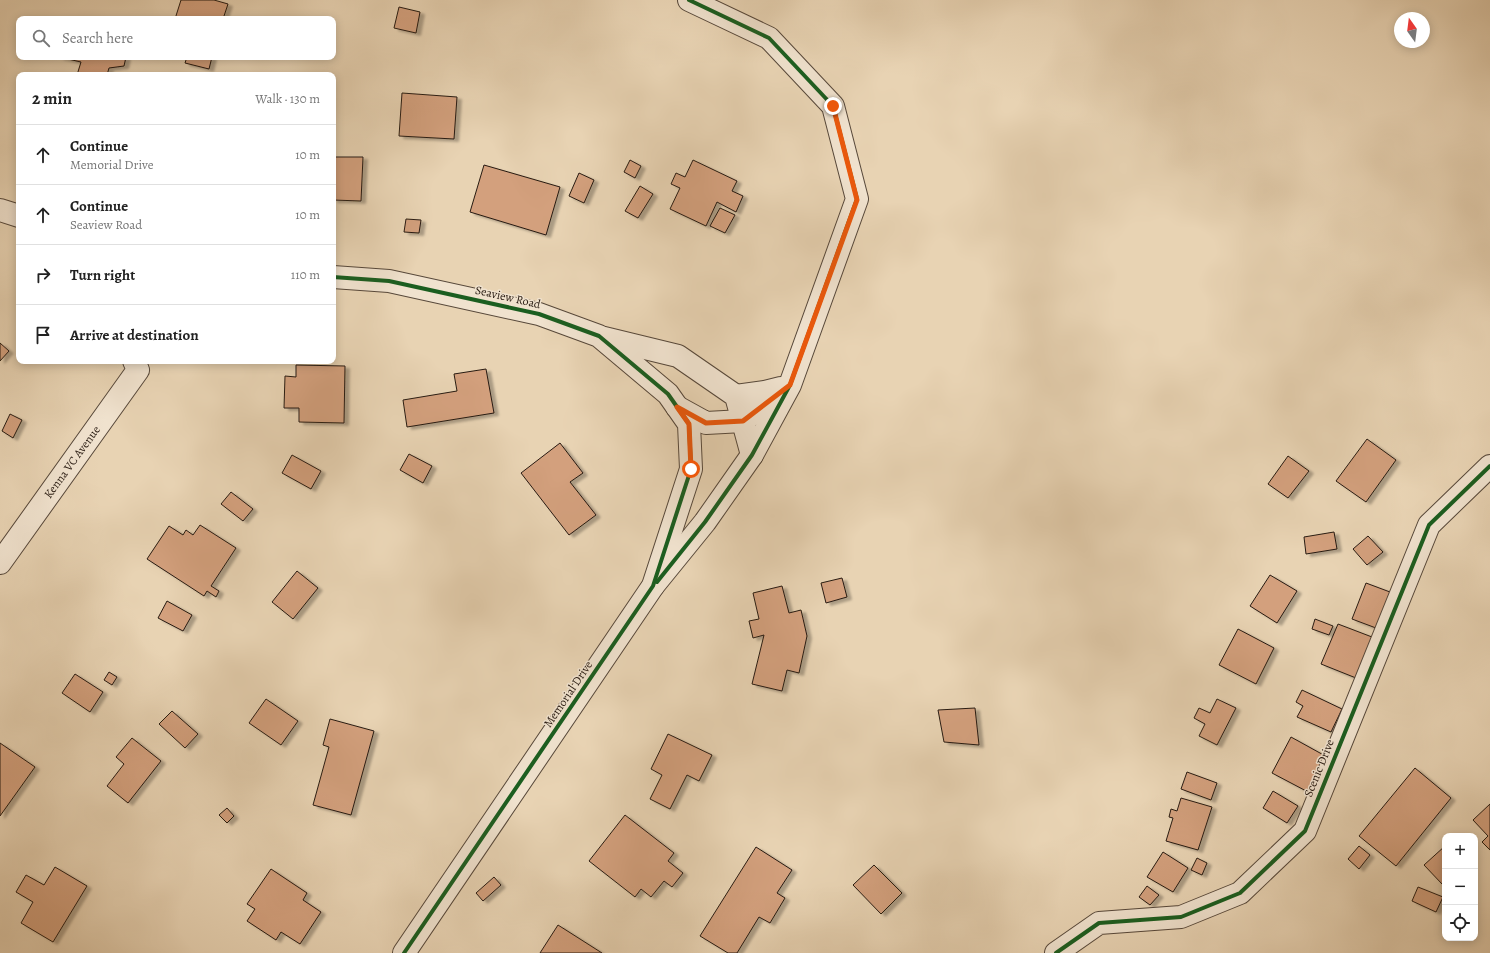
<!DOCTYPE html>
<meta charset="utf-8">
<style>
body{margin:0;font-family:Alegreya,serif;background:#f2f2f2;color:#222}
.controls{position:absolute;right:12px;bottom:12px;display:grid;overflow:hidden;border-radius:8px;box-shadow:0 2px 10px #0003}
.controls button{width:36px;height:36px;display:grid;place-items:center;padding:0;border:0;border-bottom:1px solid #e0e0e0;background:#fff;color:#222;font:20px sans-serif}
.compass{position:absolute;left:1394px;top:12px;width:36px;height:36px;border-radius:50%;background:#fff;box-shadow:0 2px 10px #0003;rotate:346deg}
.stop{position:absolute;width:12px;height:12px;margin:-9px;border:3px solid #ea580c;border-radius:50%;background:#fff}
.stop.end{background:#ea580c;border-color:#fff;box-shadow:0 1px 4px #0008}
.list{margin:0;padding:0;list-style:none}
h2{display:flex;justify-content:space-between;align-items:center;height:52px;margin:0;padding:0 16px;font-size:17px}
h2 small{font-size:13px;font-weight:400;color:#767676}
.list li{display:grid;grid-template-columns:26px 1fr auto;gap:12px;align-items:center;box-sizing:border-box;height:60px;padding:0 16px;border-top:1px solid #e0e0e0}
.list b{display:block;font-size:15px;white-space:nowrap}
.list p{margin:0;font-size:13px;white-space:nowrap;color:#767676}
.list em{font-size:13px;font-style:normal;color:#767676}
.icon{flex:none;width:22px;height:22px;fill:none;stroke:currentColor;stroke-width:2;stroke-linecap:round;stroke-linejoin:round}
.map{position:relative;flex:none;width:1490px;height:953px;overflow:hidden}
.search{position:absolute;background:#fff;box-shadow:0 2px 10px #0003;left:16px;top:16px;width:320px;height:44px;display:flex;align-items:center;gap:10px;box-sizing:border-box;padding:0 14px;border-radius:8px;color:#767676;font-size:15px}
.panel{position:absolute;background:#fff;box-shadow:0 2px 10px #0003;left:16px;top:72px;width:320px;height:292px;border-radius:8px}
.map>svg:first-child{display:block}
.building{fill:#d3a07d;stroke:#271a11;filter:url(#shadow)}
.lines{fill:none;stroke-linecap:round;stroke-linejoin:round}
.minor-casing{stroke:#57483a;stroke-width:24}
.tertiary-casing{stroke:#57483a;stroke-width:24}
.minor{stroke:#f0e2ce;stroke-width:22}
.tertiary{stroke:#f0e2ce;stroke-width:22}
.cycleway-casing{stroke:#f0e2ce;stroke-width:6}
.cycleway{stroke:#1b5e20;stroke-width:4}
.route{stroke:#ea580c;stroke-width:5}
.labels{text-anchor:middle;stroke-width:3;stroke-linejoin:round;paint-order:stroke}
.street-label{font-size:12px;fill:#271a11;stroke:#f0e2ce}
</style>
<div class="map">
<svg width="1490" height="953" viewBox="0 0 1490 953">
<defs>
<filter id="shadow"><feDropShadow dx="4.5" dy="2.5" stdDeviation="1" flood-color="#0004"/></filter>
</defs>
<rect width="100%" height="100%" fill="#e8d3b3"/>
<filter id="stains"><feTurbulence type="fractalNoise" baseFrequency=".005" numOctaves="4"/><feColorMatrix values="0 0 0 0 .2 0 0 0 0 .09 0 0 0 0 .02 0 0 0 .5 -.17"/></filter>
<radialGradient id="worn" r=".72"><stop offset=".6" stop-color="#630" stop-opacity="0"/><stop offset="1" stop-color="#630" stop-opacity=".3"/></radialGradient>
<g class="building">
<path d="M181 0H214L228 4 223 19H175Z"/>
<path d="M399 7 420 12 416 33 394 28Z"/>
<path d="M59 57H126L124 66 109 68 107 75H77L81 62Z"/>
<path d="M187 57H212L209 69 185 63Z"/>
<path d="M402 93 457 97 454 139 399 136Z"/>
<path d="M333 157H363L361 201 333 200Z"/>
<path d="M630 160 641 166 635 178 624 172Z"/>
<path d="M693 160 737 181 732 191 743 196 736 212 717 202 706 226 670 209 680 188 671 184 676 173 685 177Z"/>
<path d="M484 165 560 187 546 235 470 212Z"/>
<path d="M579 173 594 180 584 203 569 196Z"/>
<path d="M640 186 653 194 638 218 625 211Z"/>
<path d="M720 208 735 215 725 233 710 226Z"/>
<path d="M406 219 421 220 419 233 404 232Z"/>
<path d="M0 343 9 351 0 361Z"/>
<path d="M296 365 345 366 344 423 299 422V408H284L285 376 296 377Z"/>
<path d="M486 369 494 413 407 427 403 400 457 391 454 374Z"/>
<path d="M10 414 22 420 13 438 2 431Z"/>
<path d="M1367 439 1396 460 1366 502 1336 481Z"/>
<path d="M560 443 583 473 570 482 596 515 569 535 521 473Z"/>
<path d="M409 454 432 466 423 483 400 470Z"/>
<path d="M292 455 321 471 311 489 282 473Z"/>
<path d="M1288 456 1309 471 1288 498 1268 484Z"/>
<path d="M231 492 253 509 243 521 221 504Z"/>
<path d="M200 525 236 548 211 586 219 591 216 597 207 591 204 596 147 559 169 526 183 535 186 530 193 535Z"/>
<path d="M1334 532 1337 549 1306 554 1304 537Z"/>
<path d="M1368 536 1383 552 1367 565 1353 549Z"/>
<path d="M297 571 318 588 293 619 272 602Z"/>
<path d="M1270 575 1297 591 1277 623 1250 606Z"/>
<path d="M842 578 847 597 826 603 821 583Z"/>
<path d="M1366 583 1390 592 1376 628 1352 619Z"/>
<path d="M782 586 789 613 801 610 807 636 799 673 787 670 782 691 752 684 764 635 753 638 749 621 759 619 753 593Z"/>
<path d="M167 601 192 615 183 631 158 618Z"/>
<path d="M1315 619 1333 626 1329 635 1312 629Z"/>
<path d="M1338 624 1372 637 1356 678 1321 664Z"/>
<path d="M1238 629 1274 648 1256 684 1219 665Z"/>
<path d="M109 672 117 677 112 685 104 680Z"/>
<path d="M75 674 103 692 90 712 62 693Z"/>
<path d="M1302 690 1342 709 1331 732 1297 717 1303 706 1296 702Z"/>
<path d="M266 699 298 721 281 745 249 723Z"/>
<path d="M1217 699 1236 708 1217 745 1199 736 1205 724 1194 718 1199 708 1210 713Z"/>
<path d="M975 708 979 745 944 742 938 710Z"/>
<path d="M172 711 198 734 185 748 159 724Z"/>
<path d="M330 719 374 731 351 815 313 805 329 747 323 745Z"/>
<path d="M668 734 712 755 699 781 687 775 670 809 650 799 662 775 651 769Z"/>
<path d="M1291 737 1329 758 1310 793 1272 773Z"/>
<path d="M132 738 161 761 128 803 107 786 124 764 116 757Z"/>
<path d="M0 743 35 767 0 816Z"/>
<path d="M1415 768 1451 798 1396 866 1359 836Z"/>
<path d="M1187 772 1217 783 1211 800 1181 789Z"/>
<path d="M1273 791 1298 806 1287 823 1263 808Z"/>
<path d="M1181 798 1212 807 1198 850 1166 841 1173 818 1169 817 1171 809 1177 811Z"/>
<path d="M1490 804V850L1482 842 1488 836 1473 820Z"/>
<path d="M227 808 234 816 227 823 219 815Z"/>
<path d="M625 815 674 853 668 861 683 873 672 887 664 881 651 897 641 889 635 897 589 861Z"/>
<path d="M1359 846 1370 855 1359 869 1348 859Z"/>
<path d="M1445 846V882L1442 884 1424 865Z"/>
<path d="M756 847 792 870 777 893 785 898 770 923 759 917 737 953H728L700 936Z"/>
<path d="M1163 852 1188 868 1173 892 1147 877Z"/>
<path d="M1197 858 1207 863 1202 875 1191 870Z"/>
<path d="M874 865 902 893 881 914 853 885Z"/>
<path d="M55 867 87 886 53 942 21 923 33 902 16 892 26 875 44 885Z"/>
<path d="M271 869 307 893 303 900 321 912 300 944 281 932 276 940 247 921 255 909 247 904Z"/>
<path d="M494 877 501 885 483 901 476 893Z"/>
<path d="M1147 886 1159 895 1150 905 1139 897Z"/>
<path d="M1418 887 1443 897 1436 912 1412 901Z"/>
<path d="M558 925 602 953H540Z"/>
</g>
<g class="lines">
<g class="minor-casing">
<g id="minor">
<path d="M736 396 765 392 781 388"/>
<path d="M677 407 706 423 743 421 785 389"/>
<path d="M0 563 138 370 134 361"/>
<path d="M653 586 705 522 752 455 790 385 857 199 833 106 769 38 689 0"/>
<path d="M1056 953 1099 923 1181 917 1240 893 1305 831 1429 525 1490 466"/>
</g>
</g>
<g class="tertiary-casing">
<g id="tertiary">
<path d="M0 210 19 216"/>
<path d="M333 277 389 281 539 314 599 336 668 394 689 424 691 469 653 586 404 953"/>
<path d="M604 338 678 356 736 396 752 455"/>
</g>
</g>
<use href="#minor" class="minor"/>
<use href="#tertiary" class="tertiary"/>
<g class="cycleway-casing">
<g id="cycleway">
<path d="M333 277 389 281 539 314 599 336 668 394 689 424 691 469 653 586 404 953"/>
<path d="M657 582 705 522 752 455 790 385 857 199 833 106 769 38 689 0"/>
<path d="M1056 953 1099 923 1181 917 1240 893 1305 831 1429 525 1490 466"/>
</g>
</g>
<use href="#cycleway" class="cycleway"/>
</g>
<g class="lines">
<path class="route" d="M691 469 689 424 677 407 706 423 743 421 790 385 857 200 833 106"/>
</g>
<g class="labels">
<g class="street-label">
<text transform="translate(508 297) rotate(13)" y="4">Seaview Road</text>
<text transform="translate(72 462) rotate(-54)" y="4">Kenna VC Avenue</text>
<text transform="translate(568 694) rotate(-56)" y="4">Memorial Drive</text>
<text transform="translate(1319 768) rotate(-68)" y="4">Scenic Drive</text>
</g>
</g>
<rect width="100%" height="100%" filter="url(#stains)"/>
<rect width="100%" height="100%" fill="url(#worn)"/>
</svg>
<div class="controls">
<button>+</button>
<button>−</button>
<button><svg class="icon" aria-label="locate" viewBox="0 0 24 24"><circle cx="12" cy="12" r="6"/><path d="M12 2v4M12 18v4M2 12h4M18 12h4"/></svg></button>
</div>
<svg class="compass" viewBox="-18 -18 36 36"><path d="M0-13l5 13h-10z" fill="#e53935"/><path d="M0 13l5-13h-10z" fill="#767676"/></svg>
<div class="stop" style="left:691px;top:469px"></div>
<div class="stop end" style="left:833px;top:106px"></div>
<div class="search"><svg class="icon" aria-label="search" viewBox="0 0 24 24"><circle cx="10" cy="10" r="6"/><path d="M15 15l6 6"/></svg>Search here</div>
<section class="panel">
<h2>2 min<small>Walk · 130 m</small></h2>
<ul class="list">
<li><svg class="icon" aria-label="ahead" viewBox="0 0 24 24"><path d="M12 20V5M6 11l6-6 6 6"/></svg><div><b>Continue</b><p>Memorial Drive</p></div><em>10 m</em></li>
<li><svg class="icon" aria-label="ahead" viewBox="0 0 24 24"><path d="M12 20V5M6 11l6-6 6 6"/></svg><div><b>Continue</b><p>Seaview Road</p></div><em>10 m</em></li>
<li><svg class="icon" aria-label="right" viewBox="0 0 24 24"><path d="M7 20v-9h11M14 6l5 5-5 5"/></svg><div><b>Turn right</b></div><em>110 m</em></li>
<li><svg class="icon" aria-label="arrive" viewBox="0 0 24 24"><path d="M6 21V4h12l-3 4 3 4H6"/></svg><div><b>Arrive at destination</b></div></li>
</ul>
</section>
</div>
